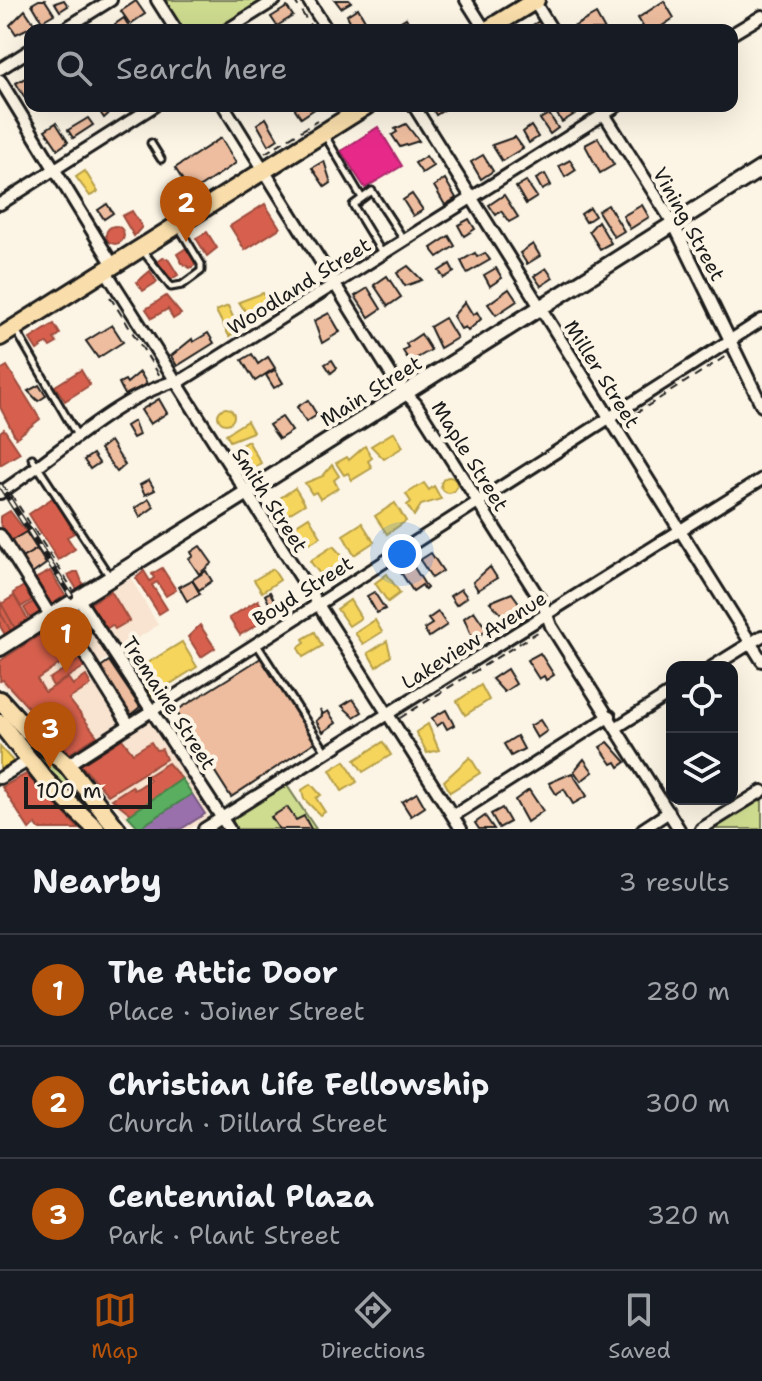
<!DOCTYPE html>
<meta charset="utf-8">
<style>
body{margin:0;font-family:"Shantell Sans",sans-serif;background:#20242c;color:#f1f3f6}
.controls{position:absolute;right:24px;bottom:24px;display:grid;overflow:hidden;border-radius:16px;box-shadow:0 8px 32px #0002}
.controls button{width:72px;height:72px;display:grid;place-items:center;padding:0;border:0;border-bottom:2px solid #363941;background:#171b24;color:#f1f3f6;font:40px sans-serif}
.scale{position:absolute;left:24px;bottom:20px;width:128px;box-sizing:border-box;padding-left:8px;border:4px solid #1c1c1c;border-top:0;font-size:22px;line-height:28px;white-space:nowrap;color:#1c1c1c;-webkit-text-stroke:6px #fcf5e5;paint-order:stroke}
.you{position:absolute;left:402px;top:554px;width:28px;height:28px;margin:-20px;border:6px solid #fff;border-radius:50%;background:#1a73e8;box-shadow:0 0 0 12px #1a73e833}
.badge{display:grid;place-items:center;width:52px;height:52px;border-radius:50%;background:#b45309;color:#fff;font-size:26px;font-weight:700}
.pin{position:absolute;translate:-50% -66px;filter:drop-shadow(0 2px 4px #0008)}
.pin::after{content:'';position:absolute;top:42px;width:28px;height:24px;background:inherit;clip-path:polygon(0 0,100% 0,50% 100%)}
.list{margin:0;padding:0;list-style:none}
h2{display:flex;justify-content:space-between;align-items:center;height:104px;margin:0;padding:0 32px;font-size:34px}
h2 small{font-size:26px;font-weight:400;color:#9ea1a6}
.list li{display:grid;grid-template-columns:52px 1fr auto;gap:24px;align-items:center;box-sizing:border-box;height:112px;padding:0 32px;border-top:2px solid #363941}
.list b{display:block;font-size:30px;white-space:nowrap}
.list p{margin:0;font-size:26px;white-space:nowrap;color:#9ea1a6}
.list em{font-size:26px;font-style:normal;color:#9ea1a6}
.icon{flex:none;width:44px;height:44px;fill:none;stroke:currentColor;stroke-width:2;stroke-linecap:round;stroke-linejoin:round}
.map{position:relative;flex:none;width:762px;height:829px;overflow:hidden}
.search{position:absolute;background:#171b24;box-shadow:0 8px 32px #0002;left:24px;right:24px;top:24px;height:88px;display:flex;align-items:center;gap:20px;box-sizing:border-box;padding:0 28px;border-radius:16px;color:#9ea1a6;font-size:30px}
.sheet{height:440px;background:#171b24}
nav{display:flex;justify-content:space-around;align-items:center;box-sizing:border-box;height:112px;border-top:2px solid #363941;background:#171b24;font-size:22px;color:#9ea1a6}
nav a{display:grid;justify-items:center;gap:4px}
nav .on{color:#b45309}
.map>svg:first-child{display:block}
.built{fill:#f8e4d0}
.green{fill:#cedc90;stroke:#757c56;stroke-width:2}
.homes{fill:#f6d55c;stroke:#b59e49;stroke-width:2}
.shops{fill:#d6604d;stroke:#9e4c3e;stroke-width:2}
.offices{fill:#9970ab;stroke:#745780;stroke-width:2}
.health{fill:#e7298a;stroke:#aa2569;stroke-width:2}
.public{fill:#5aae61;stroke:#47824c;stroke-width:2}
.building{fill:#eebd9f;stroke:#1c1c1c;stroke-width:2}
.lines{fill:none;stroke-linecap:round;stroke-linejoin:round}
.service-casing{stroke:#1c1c1c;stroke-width:11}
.minor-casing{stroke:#1c1c1c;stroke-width:16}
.secondary-casing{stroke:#1c1c1c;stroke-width:20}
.primary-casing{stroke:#1c1c1c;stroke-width:22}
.path{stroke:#1c1c1c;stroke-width:2;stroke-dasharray:8 6;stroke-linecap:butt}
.service{stroke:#fcf5e5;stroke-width:5}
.minor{stroke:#fcf5e5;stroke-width:10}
.secondary{stroke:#fcf5e5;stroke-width:14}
.primary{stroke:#f9deab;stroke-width:16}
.rail-casing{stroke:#1c1c1c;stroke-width:6}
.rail{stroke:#fcf5e5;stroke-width:3;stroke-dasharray:9;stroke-linecap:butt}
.labels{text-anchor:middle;stroke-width:8;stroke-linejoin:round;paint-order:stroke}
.street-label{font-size:20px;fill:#1c1c1c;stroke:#fcf5e5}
</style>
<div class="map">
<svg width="762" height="829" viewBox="0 0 762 829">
<rect width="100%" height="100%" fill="#fcf5e5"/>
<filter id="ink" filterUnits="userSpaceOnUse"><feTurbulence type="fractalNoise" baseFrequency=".0125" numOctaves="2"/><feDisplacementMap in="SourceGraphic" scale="16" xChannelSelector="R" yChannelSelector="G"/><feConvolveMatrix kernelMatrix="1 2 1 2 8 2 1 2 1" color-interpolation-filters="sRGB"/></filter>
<g filter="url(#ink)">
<path class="built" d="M129 575 158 625 91 669 121 719 150 720 208 812V817L190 829H136L0 682V654Z"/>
<g class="green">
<path d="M163 0H267L220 30H182Z"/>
<path d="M0 705 50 753 112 829H100L0 719Z"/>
<path d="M286 784 316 829H233V820L239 813Z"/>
<path d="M762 798V829H712Z"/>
</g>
<g class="homes">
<path d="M85 171 98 192 90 196 76 177Z"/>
<path d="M263 293 270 306 252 321 239 302Z"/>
<path d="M228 306 239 330 229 336 216 311Z"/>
<circle cx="226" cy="416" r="8"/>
<path d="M247 421 253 432 230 441 226 434Z"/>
<path d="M394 432 403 447 384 459 371 446Z"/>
<path d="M248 441 261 463 247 472 233 450Z"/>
<path d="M365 446 372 458 368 461 372 468 352 480 348 473 344 475 336 463 347 457 349 460Z"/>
<path d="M332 465 339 476 334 480 338 488 320 499 316 492 312 494 305 483 323 476Z"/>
<circle cx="449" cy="485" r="8"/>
<path d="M424 483 429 490 434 486 441 499 421 505 414 516 407 505 411 502 406 494Z"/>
<path d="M295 488 305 504 282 518 274 502Z"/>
<path d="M395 503 406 521 387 534 375 516Z"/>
<path d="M309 517 321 537 302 548 290 529Z"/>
<path d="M362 523 374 542 354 555 343 535Z"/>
<path d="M333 546 347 561 320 574 310 561Z"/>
<path d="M273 569 280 580 262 592 254 580Z"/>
<path d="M387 574 400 593 388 602 375 583Z"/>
<path d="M350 600 361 618 349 626 337 609Z"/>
<path d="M375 620 382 632 363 644 355 633Z"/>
<path d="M315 632 322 646 303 657 298 648 305 643 303 639Z"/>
<path d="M387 641 391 656 376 667 368 653Z"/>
<path d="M182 642 197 667 151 696 136 670Z"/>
<path d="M481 685 489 700 465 715 457 701Z"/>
<path d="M428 724 439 750 427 753 416 732Z"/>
<path d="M383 742 391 755 363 772 355 760Z"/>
<path d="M0 747 12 760V764L0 772Z"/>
<path d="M470 757 480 773 450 792 444 781Z"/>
<path d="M345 761 357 782 342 791 330 770Z"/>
<path d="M311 784 321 795 316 798 325 812 320 815 304 799 302 790Z"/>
</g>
<g class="shops">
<path d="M265 204 280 228 245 250 230 226Z"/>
<path d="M132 211 142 227 134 236 122 216Z"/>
<circle cx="115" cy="235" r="9"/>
<path d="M207 232 217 248 207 256 196 238Z"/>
<path d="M188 247 198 263 190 268 182 263 177 254Z"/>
<path d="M163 258 168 259 178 275 167 282 156 263Z"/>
<path d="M150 271 157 282 143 291 137 282Z"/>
<path d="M166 296 181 314 173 319 168 309 152 318 146 309Z"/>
<path d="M54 324 60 334 54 339 57 343 50 347 47 343 37 350 30 339Z"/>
<path d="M7 366 40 419 16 438 0 407V370Z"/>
<path d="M81 370 90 385 65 401 55 386Z"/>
<path d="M4 429 20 453 0 465V432Z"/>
<path d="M54 497 74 533 67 537 75 549 58 560 29 514Z"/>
<path d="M10 511 26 532 11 541 0 523V517Z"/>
<path d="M162 568 176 590 166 596 157 582 152 585 167 609 159 614 136 578 144 571 150 581 154 578 152 574Z"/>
<path d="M50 571 66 597 52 607 35 579Z"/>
<path d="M74 572H78L84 587 78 591 68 575Z"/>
<path d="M24 586 32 600 21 607 13 593Z"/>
<path d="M111 591 129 621 115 629 112 625 106 629 90 604Z"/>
<path d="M14 596 30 623 16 630 1 604Z"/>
<path d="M258 600 268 618 240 635 229 618Z"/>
<path d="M33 602 41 614 31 620 24 608Z"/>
<path d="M1 603 16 630 6 636 0 626Z"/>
<path d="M0 612 12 633 6 636 0 626Z"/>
<path d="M57 624 75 654 37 679 45 692 68 678 73 685 86 676 91 685 69 699 97 736 70 753 3 680 0 681V661Z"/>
<path d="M200 625 215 648 201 657 188 637Z"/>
<path d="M80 659 84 667 53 686 49 679Z"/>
<path d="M122 739 133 753 151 742 156 750 162 749 166 759 108 795 81 765Z"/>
<path d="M168 763 182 779 131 814 112 799 132 786 134 790 138 788 150 780 147 776Z"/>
<path d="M26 774 56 804 79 829H39L36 824 29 829 2 787Z"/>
</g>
<path class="offices" d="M192 794 205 814 181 829 139 828Z"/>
<path class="health" d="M378 127 402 166 365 188 341 151Z"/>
<path class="public" d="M182 779 192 794 139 828 128 816Z"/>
<g class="building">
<path d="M39 0H45L54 14 42 21 32 4Z"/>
<path d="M64 0 68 6 60 11 55 3Z"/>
<path d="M335 0H349L351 2 341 8Z"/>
<path d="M136 1 145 14 130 24 121 11Z"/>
<path d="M664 1 674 18 656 30H645L638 18Z"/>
<path d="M287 7 293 16 277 26 271 17Z"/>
<path d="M358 8 366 22 354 29 347 15Z"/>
<path d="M25 10 35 25 16 34 10 25Z"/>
<path d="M596 14 605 30H568Z"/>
<path d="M124 18 131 30H118L115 24Z"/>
<path d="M406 18 413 30H382L388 29Z"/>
<path d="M539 21 545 30H528V28Z"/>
<path d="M27 77 30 106H34L31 108 16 83Z"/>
<path d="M96 106H114L115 108 104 118Z"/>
<path d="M293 106H319L301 118Z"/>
<path d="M431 106H450L436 115Z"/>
<path d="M562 106H570L575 114 562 122 555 111Z"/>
<path d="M549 114 558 128 550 134 540 119Z"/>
<path d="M88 118 93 125 73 138 68 130Z"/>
<path d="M266 118 278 139 269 145 257 124Z"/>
<path d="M56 123 68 142 58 149 45 130Z"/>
<path d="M406 124 419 141 400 147 392 135 397 132 395 129Z"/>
<path d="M531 126 538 137 529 143 523 132Z"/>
<path d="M515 137 523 148 502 161 492 145Z"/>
<path d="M221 138 236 163 191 193 175 168Z"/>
<path d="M598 138 614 165 600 173 585 145Z"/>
<path d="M483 155 493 171 481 179 471 162Z"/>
<path d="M426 156 433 166 422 173 415 163Z"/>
<path d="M570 160 576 170 565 177 559 166Z"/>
<path d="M324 161 331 183 325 187 312 168Z"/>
<path d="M545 174 551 185 542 190 536 179Z"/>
<path d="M445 179 456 198 445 205 434 186Z"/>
<path d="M526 181 537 197 526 204 516 187Z"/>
<path d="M412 194 423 210 413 216 403 200Z"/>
<path d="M504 195 518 217 509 222 501 211 496 215 489 205Z"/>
<path d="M107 204 113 213 104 219 98 210Z"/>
<path d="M608 205 624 231 614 237 598 211Z"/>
<path d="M642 205 649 217 630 229 623 216Z"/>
<path d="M590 208 595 216 586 222 581 214Z"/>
<path d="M469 219 475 229 464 236 458 225Z"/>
<path d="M598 221 611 243 600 249 589 231Z"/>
<path d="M449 236 455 246 438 257 431 248Z"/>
<path d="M533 244 540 256 527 264 520 253Z"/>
<path d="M475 253 477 257 485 253 490 260 467 273 461 261Z"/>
<path d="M450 264 454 272 444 278 439 271Z"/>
<path d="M408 266 422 280 405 286 397 273Z"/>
<path d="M496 268 502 278 490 286 484 275Z"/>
<path d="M546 268 553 278 541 286 534 276Z"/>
<path d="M387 276 401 297 388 306 374 285Z"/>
<path d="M368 288 381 309 369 317 355 296Z"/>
<path d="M509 289 517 301 496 315 488 304Z"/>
<path d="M465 302 473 315 477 312 481 319 468 331 465 327 461 329 453 316Z"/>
<path d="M329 313 340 332 322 343 314 321Z"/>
<path d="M445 318 457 338 440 348 430 327Z"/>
<path d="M112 325 123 342 98 358 86 341Z"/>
<path d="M208 333 214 343 177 366 171 356 192 339 193 342Z"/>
<path d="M421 334 431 350 410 362 403 351 408 347 406 344Z"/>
<path d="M252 354 258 364 268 357 275 368 255 381 242 360Z"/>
<path d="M332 360 337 368 331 373 325 364Z"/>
<path d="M275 370 283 383 274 388 266 375Z"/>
<path d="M140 372 147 384 125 395 119 383 125 380 127 383Z"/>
<path d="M39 385 46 396 38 401 28 391Z"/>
<path d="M159 399 167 413 150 424 141 410Z"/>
<path d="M308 400 317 415 306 422 297 407Z"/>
<path d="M282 417 292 431 279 439 269 425Z"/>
<path d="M134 421 139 435 133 438 126 426Z"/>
<path d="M110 441 125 465 117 472 100 449Z"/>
<path d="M93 454 99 463 90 469 84 460Z"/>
<path d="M149 480 155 490 145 495 140 485Z"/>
<path d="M149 499 154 507 140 517 135 508Z"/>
<path d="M26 532 37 549 22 558 11 541Z"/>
<path d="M200 546 212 563 199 574 189 559 193 556 191 552Z"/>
<path d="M37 549 46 564 32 574 22 558Z"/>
<path d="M431 553 443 571 432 578 420 560Z"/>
<path d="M412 564 427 588 425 590 422 585 413 591 400 571Z"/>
<path d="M490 567 497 578 478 590 473 582Z"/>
<path d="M206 571 212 581 199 590 192 580Z"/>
<path d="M192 580 200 594 187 601 179 587Z"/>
<path d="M461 589 467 597 456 605 450 596Z"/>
<path d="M270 592 276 604 271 607 265 595Z"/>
<path d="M374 592 385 609 377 613 367 596Z"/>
<path d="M512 593 522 607 505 618 490 602Z"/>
<path d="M474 611 487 630 473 640 464 618Z"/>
<path d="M438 612 447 625 429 637 424 629 432 624 428 619Z"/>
<path d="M540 653 554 675 546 680 544 676 539 679 527 660Z"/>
<path d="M261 658 315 742 231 797 176 711Z"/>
<path d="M109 661 140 707 129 716 99 668Z"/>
<path d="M507 669 516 684 504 692 492 679Z"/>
<path d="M353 699 362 712 354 717 342 706Z"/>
<path d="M320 709 323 714 328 711 336 723 323 732 316 721 322 716Z"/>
<path d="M446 710 454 725 447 729 443 722 437 726 432 718Z"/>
<path d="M540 720 547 731 537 738 530 726Z"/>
<path d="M517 736 524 749 511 756 504 744Z"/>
<path d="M608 742 626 762 619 767 616 762 612 764 600 747Z"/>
<path d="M584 759 593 772 581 781 574 771Z"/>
<path d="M572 773 587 796 573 804 564 789 556 794 549 783Z"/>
<path d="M529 790 543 811 527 822 515 800Z"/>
<path d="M417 793 425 807 411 816 402 802Z"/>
<path d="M287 807 296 820 304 816 311 829H279L271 817Z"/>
<path d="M502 808 510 822 499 828 491 814Z"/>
<path d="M485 816 494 829H479L475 823Z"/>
</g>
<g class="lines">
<g class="service-casing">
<g id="service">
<path d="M324 134 362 198"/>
<path d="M151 143 161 159"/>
<path d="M143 251 171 287 182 285 201 271V264L180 229"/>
<path d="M382 253 353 205 372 191 404 240"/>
<path d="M17 332 78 437"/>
<path d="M32 458 110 577"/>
<path d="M256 643 326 752"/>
</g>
</g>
<g class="minor-casing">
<g id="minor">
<path d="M157 0 176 30"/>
<path d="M308 0 327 30"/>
<path d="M466 0 485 30"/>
<path d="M534 1 552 30"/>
<path d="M63 30 111 0"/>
<path d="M227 30 275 0"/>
<path d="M732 34 762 16"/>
<path d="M0 69 30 50"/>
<path d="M0 80 113 265"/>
<path d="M224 106 397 384 416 404 543 604 551 626 679 829"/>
<path d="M414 106 762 661"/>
<path d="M599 106 673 223 762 406"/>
<path d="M0 204 154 106"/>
<path d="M105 270 461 829"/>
<path d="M0 493C56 457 119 393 184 379L617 106"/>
<path d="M0 535 50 615"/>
<path d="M78 598 229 829"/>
<path d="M57 610 128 723"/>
<path d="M712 667 762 636"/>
<path d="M617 727 672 692"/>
<path d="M67 765 762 320"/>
<path d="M0 778 28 761"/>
<path d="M453 816 610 716"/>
<path d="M204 829 762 479"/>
<path d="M643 829 669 812"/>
<path d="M701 829 762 791"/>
</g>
</g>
<g class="secondary-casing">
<path id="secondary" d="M0 648 762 168"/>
</g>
<g class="primary-casing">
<g id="primary">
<path d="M487 30 536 0"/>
<path d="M0 337 366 106"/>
<path d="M0 700 30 733 67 765 117 829"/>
<path d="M0 723 46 781 96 829"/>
</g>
</g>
<g class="path">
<path d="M294 0 313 30"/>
<path d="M463 30 469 26"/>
<path d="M265 153 317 121"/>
<path d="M110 297 160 376"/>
<path d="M635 414 728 355"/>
<path d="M11 494 73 590"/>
<path d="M400 718 541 630"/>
</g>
<use href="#service" class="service"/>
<use href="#minor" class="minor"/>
<use href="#secondary" class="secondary"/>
<use href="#primary" class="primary"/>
<g class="rail-casing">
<path id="rail" d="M0 485 71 596"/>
</g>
<use href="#rail" class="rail"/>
</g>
</g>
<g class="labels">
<g class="street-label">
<text transform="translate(689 224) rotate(61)" y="7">Vining Street</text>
<text transform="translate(299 286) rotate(-32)" y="7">Woodland Street</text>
<text transform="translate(602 374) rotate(58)" y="7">Miller Street</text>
<text transform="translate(371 391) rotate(-32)" y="7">Main Street</text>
<text transform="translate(470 456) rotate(58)" y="7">Maple Street</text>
<text transform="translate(270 500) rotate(57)" y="7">Smith Street</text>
<text transform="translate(303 591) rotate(-32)" y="7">Boyd Street</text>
<text transform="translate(474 640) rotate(-32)" y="7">Lakeview Avenue</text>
<text transform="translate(169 703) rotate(57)" y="7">Tremaine Street</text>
</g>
</g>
</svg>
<div class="controls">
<button><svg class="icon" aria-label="locate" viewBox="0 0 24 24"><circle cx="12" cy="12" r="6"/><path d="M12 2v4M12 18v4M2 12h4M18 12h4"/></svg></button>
<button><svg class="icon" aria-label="layers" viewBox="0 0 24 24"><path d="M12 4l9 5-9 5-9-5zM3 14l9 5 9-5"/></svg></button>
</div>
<div class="scale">100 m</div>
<div class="you"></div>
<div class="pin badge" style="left:66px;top:673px">1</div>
<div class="pin badge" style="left:186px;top:242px">2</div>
<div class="pin badge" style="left:50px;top:768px">3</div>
<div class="search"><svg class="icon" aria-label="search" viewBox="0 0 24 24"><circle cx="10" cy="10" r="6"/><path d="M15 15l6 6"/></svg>Search here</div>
</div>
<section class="sheet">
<h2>Nearby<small>3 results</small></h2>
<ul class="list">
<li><span class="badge">1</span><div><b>The Attic Door</b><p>Place · Joiner Street</p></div><em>280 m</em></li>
<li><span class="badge">2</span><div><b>Christian Life Fellowship</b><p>Church · Dillard Street</p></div><em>300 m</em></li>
<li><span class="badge">3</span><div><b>Centennial Plaza</b><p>Park · Plant Street</p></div><em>320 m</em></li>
</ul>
</section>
<nav>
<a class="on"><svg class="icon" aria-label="map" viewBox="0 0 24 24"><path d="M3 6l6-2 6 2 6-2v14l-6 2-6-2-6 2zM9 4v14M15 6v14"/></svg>Map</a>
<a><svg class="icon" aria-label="directions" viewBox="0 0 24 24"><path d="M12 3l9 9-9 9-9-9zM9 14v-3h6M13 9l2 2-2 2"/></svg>Directions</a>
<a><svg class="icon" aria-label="saved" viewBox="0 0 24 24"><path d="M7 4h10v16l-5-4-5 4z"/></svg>Saved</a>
</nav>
